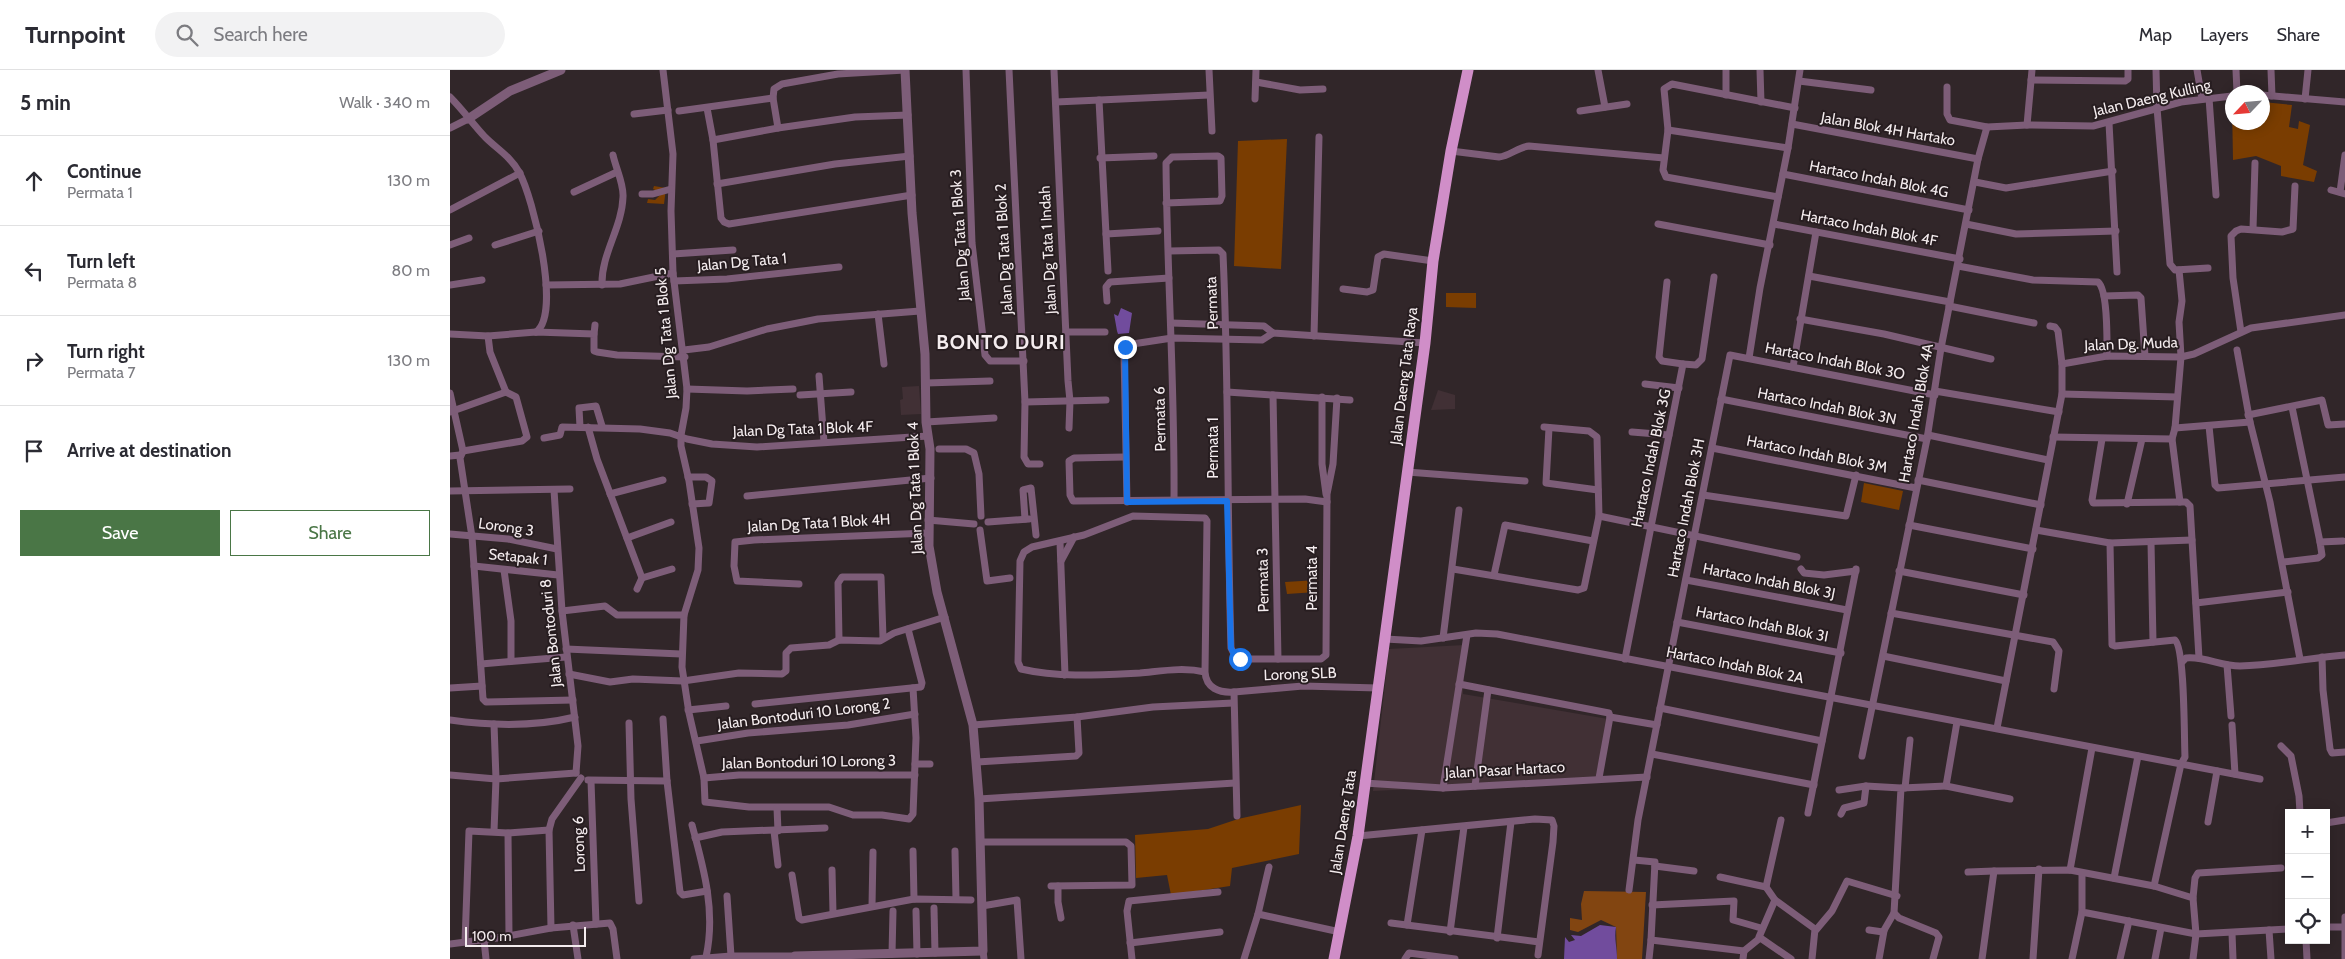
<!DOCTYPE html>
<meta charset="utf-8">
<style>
body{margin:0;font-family:Cabin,sans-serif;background:#f2f2f3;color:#2b2b33}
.controls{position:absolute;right:15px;bottom:15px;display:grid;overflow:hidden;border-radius:0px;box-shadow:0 2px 12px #0003}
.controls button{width:45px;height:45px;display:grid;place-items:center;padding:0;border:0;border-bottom:1px solid #e1e1e2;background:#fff;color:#2b2b33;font:25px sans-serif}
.compass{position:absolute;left:1775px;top:15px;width:45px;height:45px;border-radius:50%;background:#fff;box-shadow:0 2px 12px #0003;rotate:244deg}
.scale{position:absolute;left:15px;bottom:12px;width:121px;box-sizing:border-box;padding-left:5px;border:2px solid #f4ecee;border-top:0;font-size:14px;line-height:18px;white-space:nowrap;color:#f4ecee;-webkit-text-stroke:4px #271d20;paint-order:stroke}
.stop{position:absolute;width:15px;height:15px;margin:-11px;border:4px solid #1a73e8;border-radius:50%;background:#fff}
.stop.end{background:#1a73e8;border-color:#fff;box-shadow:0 1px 5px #0008}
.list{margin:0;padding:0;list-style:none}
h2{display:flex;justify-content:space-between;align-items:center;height:65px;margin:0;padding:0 20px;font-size:21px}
h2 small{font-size:16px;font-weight:400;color:#7c7c81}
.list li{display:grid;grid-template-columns:32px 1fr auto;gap:15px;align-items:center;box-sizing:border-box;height:90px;padding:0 20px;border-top:1px solid #e1e1e2}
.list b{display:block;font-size:19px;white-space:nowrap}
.list p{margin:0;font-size:16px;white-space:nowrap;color:#7c7c81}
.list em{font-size:16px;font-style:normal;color:#7c7c81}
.actions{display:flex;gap:10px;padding:15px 20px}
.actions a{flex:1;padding:11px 0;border:1px solid #4a7646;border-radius:0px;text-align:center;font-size:18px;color:#4a7646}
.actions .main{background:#4a7646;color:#fff}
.icon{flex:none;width:28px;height:28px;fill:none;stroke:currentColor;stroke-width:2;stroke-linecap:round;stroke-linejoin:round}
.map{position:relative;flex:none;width:1895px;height:889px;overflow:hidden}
header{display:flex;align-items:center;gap:30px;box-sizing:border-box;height:70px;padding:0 25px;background:#fff;border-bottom:1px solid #e1e1e2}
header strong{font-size:24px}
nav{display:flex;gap:28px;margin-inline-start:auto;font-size:18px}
.search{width:350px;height:45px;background:#f2f2f3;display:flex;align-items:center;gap:12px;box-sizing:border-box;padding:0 18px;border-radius:28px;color:#7c7c81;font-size:19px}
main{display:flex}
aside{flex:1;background:#fff}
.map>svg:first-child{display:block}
.built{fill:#413035}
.green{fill:#7a3d01}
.forest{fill:#824511}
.water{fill:#714c9d}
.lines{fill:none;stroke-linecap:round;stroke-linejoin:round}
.minor{stroke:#7d5d78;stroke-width:7}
.tertiary{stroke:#7d5d78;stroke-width:9}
.primary{stroke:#d08ec8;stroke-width:11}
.route{stroke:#1a73e8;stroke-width:6}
.labels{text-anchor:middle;stroke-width:4;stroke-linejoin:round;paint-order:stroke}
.street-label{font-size:15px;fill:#f4ecee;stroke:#271d20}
.district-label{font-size:20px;font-weight:bold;letter-spacing:1px;fill:#f4ecee;stroke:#271d20}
</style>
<header>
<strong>Turnpoint</strong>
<div class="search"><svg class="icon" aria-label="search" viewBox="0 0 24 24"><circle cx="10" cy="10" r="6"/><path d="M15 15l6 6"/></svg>Search here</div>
<nav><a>Map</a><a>Layers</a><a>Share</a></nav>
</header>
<main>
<aside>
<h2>5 min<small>Walk · 340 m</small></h2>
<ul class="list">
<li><svg class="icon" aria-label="ahead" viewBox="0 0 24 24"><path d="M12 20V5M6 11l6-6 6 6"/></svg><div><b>Continue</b><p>Permata 1</p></div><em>130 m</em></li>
<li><svg class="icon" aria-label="left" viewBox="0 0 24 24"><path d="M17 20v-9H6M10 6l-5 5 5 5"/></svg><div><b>Turn left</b><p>Permata 8</p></div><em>80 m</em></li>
<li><svg class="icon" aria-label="right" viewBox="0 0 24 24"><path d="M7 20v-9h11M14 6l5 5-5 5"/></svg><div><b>Turn right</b><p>Permata 7</p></div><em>130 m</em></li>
<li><svg class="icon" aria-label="arrive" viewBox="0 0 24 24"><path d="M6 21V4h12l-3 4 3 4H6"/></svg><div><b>Arrive at destination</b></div></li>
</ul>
<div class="actions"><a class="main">Save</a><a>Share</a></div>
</aside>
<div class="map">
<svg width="1895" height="889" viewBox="0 0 1895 889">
<rect width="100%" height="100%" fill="#312629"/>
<g class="built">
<path d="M469 316 471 344 451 345 450 330 453 329 452 317Z"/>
<path d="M988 320 1005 325V339L981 340Z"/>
<path d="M1015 575 1013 624 1158 649 1145 710 923 721 939 579Z"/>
</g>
<g class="green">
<path d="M1813 32 1842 35 1839 57 1848 59 1849 51 1860 55 1853 95 1867 101 1864 112 1831 106V96L1806 86 1783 90 1782 35V52H1812Z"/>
<path d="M837 69 831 199 784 196 788 71Z"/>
<path d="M204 116 216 118 214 134 197 133 198 129 205 130 212 123 203 119Z"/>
<path d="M996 223H1026V238L996 237Z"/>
<path d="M1414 413 1453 421 1449 440 1411 432Z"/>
<path d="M868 510 866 522 837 524 835 512Z"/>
<path d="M851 735 849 784 782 798 780 816 721 825 717 805 686 808 685 765 758 759 788 749Z"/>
</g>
<path class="forest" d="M1134 821 1196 822 1192 889H1167L1166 857 1151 850 1128 862 1120 860V848L1132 850 1131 834Z"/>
<g class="water">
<path d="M671 238 682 243 679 263 668 264 667 261 664 244 668 246Z"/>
<path d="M1150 855 1166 857C1164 869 1167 877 1167 889H1114L1115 867 1119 872 1125 870 1121 865 1131 866Z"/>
</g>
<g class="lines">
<g class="minor">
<path d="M213 0 223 84 221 141 223 203 237 319 236 338 231 365V376L239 411 249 478 248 500 234 545 232 597 239 643 254 708 255 732 299 737H379L403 745H432L459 749 463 744 466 668 463 618"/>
<path d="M516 0 522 173 535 285 540 291H574"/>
<path d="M559 0 575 332 574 387 578 394H590"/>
<path d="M604 0 618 311 620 331 619 358"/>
<path d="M759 0 762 61"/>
<path d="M1148 0 1155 37"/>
<path d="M1310 0 1311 32"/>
<path d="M1706 0 1707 38 1720 194 1725 200 1758 198"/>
<path d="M1747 0 1752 29"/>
<path d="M1786 0 1787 22"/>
<path d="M1821 0 1822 26"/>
<path d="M1581 10 1675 11 1678 9V0"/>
<path d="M1349 11 1421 20"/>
<path d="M806 12 850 20 873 19"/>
<path d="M1497 17V44L1500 50 1537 57 1577 55 1643 56 1731 32 1782 26"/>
<path d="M1276 25V0"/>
<path d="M1812 25 1895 32"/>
<path d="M0 27C12 39 23 54 35 67 47 79 61 87 69 102 83 127 112 244 86 262"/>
<path d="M323 28 324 19 332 14 388 4 455 0"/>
<path d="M1759 28 1766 125"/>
<path d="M805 29 806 0"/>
<path d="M1855 29 1858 0"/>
<path d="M649 30 656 164 708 161"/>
<path d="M606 32 759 25"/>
<path d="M257 38 263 70 328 58"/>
<path d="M229 41 323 28 328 58 405 47 458 45"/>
<path d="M1130 41 1177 34"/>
<path d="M184 44 218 40"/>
<path d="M1659 53 1667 202"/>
<path d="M1342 54 1528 89"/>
<path d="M1577 55 1582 0"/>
<path d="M0 58 18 49"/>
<path d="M1218 60 1338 78"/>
<path d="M263 70 271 148 274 152 279 154 462 125"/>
<path d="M1001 81 1049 87C1060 86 1068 77 1079 76L1214 88"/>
<path d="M650 88 704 86"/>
<path d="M1333 104 1519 140"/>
<path d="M1525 112 1556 118 1663 101"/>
<path d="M267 114 385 94 460 86"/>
<path d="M1881 120 1895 124"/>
<path d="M124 122 167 102"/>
<path d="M1890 122 1895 85"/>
<path d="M192 124H203L221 119"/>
<path d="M1328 127 1216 107 1213 100 1218 60 1214 19 1222 14 1345 38"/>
<path d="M716 133 770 131 772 126 771 88 768 86 722 87 716 93C717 205 725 318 724 430"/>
<path d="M0 140 70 103"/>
<path d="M1208 154 1320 175"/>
<path d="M1324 154 1510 189"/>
<path d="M1516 154 1566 164 1666 161"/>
<path d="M1803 159 1805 93"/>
<path d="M656 164 658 201"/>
<path d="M0 175 19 168"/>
<path d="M45 175 89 161"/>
<path d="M719 181 769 180 773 184C779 315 777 446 781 578L785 586 790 589H871L876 585 877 424 883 394 887 328"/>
<path d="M223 184 283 180"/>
<path d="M1508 196 1583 210 1648 212C1658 220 1657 272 1657 286"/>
<path d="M1729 200 1732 231 1729 252 1731 287 1725 358 1722 369 1730 432"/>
<path d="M1359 206 1500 232"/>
<path d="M224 211 277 209 389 197"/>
<path d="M0 215 32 210"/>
<path d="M96 215 170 214 223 203"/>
<path d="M152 215C151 184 172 158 173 127 174 114 166 99 163 85"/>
<path d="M893 219 917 222 923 220 928 187 934 184 983 191"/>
<path d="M1654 226 1688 225 1691 228 1695 286"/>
<path d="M657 231 656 217 660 212 719 208"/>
<path d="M1499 236 1584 253"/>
<path d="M428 244 434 294"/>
<path d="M1350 249 1434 264 1541 289"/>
<path d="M721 253 814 256 823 263 975 273"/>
<path d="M616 262H655"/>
<path d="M1791 262 1783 208 1781 166 1786 161 1791 159 1832 162 1843 159 1845 116"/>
<path d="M0 264 38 266 86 262 144 264V281L147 282 167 285 235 287"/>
<path d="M144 264 145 255"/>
<path d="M38 266 40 282 56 322"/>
<path d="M864 266 869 67"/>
<path d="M234 280 259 277 317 259 368 249 470 241"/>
<path d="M1787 280 1800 352 1820 432 1850 589"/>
<path d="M1299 288 1310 218 1338 78 1350 0"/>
<path d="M1233 294 1246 295 1252 289 1264 207"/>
<path d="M1612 294 1657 286 1731 287 1744 284 1801 258 1895 245"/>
<path d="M1343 297 1366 162"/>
<path d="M369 306 374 372"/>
<path d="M476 313 540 311"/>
<path d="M1195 314 1229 318"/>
<path d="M237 319 297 321 343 319"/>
<path d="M1485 321 1609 342"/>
<path d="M777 322 900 330"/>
<path d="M0 323 13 381 10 388 22 467 33 629 36 632 123 630"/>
<path d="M1612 324 1727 327"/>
<path d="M350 325 401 322"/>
<path d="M823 325 828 589"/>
<path d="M872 327V394L876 424"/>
<path d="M1271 329 1477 369"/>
<path d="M575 332 656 330"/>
<path d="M1842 337 1870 472"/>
<path d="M0 342 56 322"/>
<path d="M1798 345 1872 330 1878 355 1895 354"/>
<path d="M476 352 544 348"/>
<path d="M1759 356 1765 415 1768 418 1895 407"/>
<path d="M130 357 129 338 146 336 152 356"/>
<path d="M138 357 147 389 192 508 187 519"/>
<path d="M1099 358 1096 413 1148 420"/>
<path d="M1725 358 1800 352"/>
<path d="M1182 362 1219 365"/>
<path d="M1478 365 1598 390"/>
<path d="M1603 367 1722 369"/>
<path d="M94 368 110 365 112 357 190 359 220 363 237 369 262 374 307 377 478 366"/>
<path d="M1652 369 1642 430 1643 433 1730 432H1736L1740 436 1749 588"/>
<path d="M1262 378 1466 418"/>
<path d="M489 379H516L524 383 529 404 531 446"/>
<path d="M13 381 72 371 77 367 66 327 56 322"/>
<path d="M0 386 10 385"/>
<path d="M675 387 624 388 619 391 620 425 623 431 855 429 877 432"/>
<path d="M957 402 1075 411"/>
<path d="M238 407H256L262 411 259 433 242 434"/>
<path d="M1468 410 1591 435"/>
<path d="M104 420 112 541 128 676 126 703"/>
<path d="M0 421 120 419"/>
<path d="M160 424 213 410"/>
<path d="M1253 425 1396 446 1406 405"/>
<path d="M297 426 481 408"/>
<path d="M677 432 674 283 676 275 722 268 812 270 823 263"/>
<path d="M1677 434 1692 369"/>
<path d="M1149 446 1347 487"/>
<path d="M575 449 573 420 581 418 586 465"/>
<path d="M478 450 524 454"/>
<path d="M538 452 579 449"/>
<path d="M1459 455 1583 479"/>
<path d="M530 460 537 511 560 508"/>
<path d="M1586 460 1660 473 1742 470"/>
<path d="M0 464 58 469 107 479"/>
<path d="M177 468 221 452"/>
<path d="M610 472 615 605"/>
<path d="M1701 472 1703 572"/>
<path d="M1660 473 1662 575 1665 576 1725 570C1735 579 1734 668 1735 687L1731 694 1704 816"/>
<path d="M611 491 624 467"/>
<path d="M1833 492 1868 488 1872 485 1870 472 1893 471"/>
<path d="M24 496 108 505"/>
<path d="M1003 499 1128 520 1134 518 1149 446 1147 367 1139 361 1094 357"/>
<path d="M1351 499 1354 503 1374 505 1406 501"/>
<path d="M54 500 61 551V591"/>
<path d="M1449 501 1574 525"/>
<path d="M1044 505 1055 455 1143 471"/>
<path d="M192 508 222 499"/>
<path d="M1236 510 1397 540"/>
<path d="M349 514 287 511 284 496 285 472 304 470 478 463"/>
<path d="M1746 533 1838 522"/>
<path d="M112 541 155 536 167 545H234"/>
<path d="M1441 543 1603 572 1609 581 1604 619"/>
<path d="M1227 552 1391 583"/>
<path d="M993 568 1009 440"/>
<path d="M935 569 971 571 1026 563 1047 564 1810 709"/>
<path d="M389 570 388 513 392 507H431L433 568"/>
<path d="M116 579 231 584"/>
<path d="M1433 586 1556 611"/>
<path d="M1872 587 1873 620 1880 679 1882 683 1895 682"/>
<path d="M1175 589 1233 294 1212 291 1209 287 1217 212"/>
<path d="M1732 592 1736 588C1754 586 1771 596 1790 596 1825 595 1860 588 1895 585"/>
<path d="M31 594 116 587"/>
<path d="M1777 595 1781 646"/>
<path d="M755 602C733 597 712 601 690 603 650 605 610 608 571 599L568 592 570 491 574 482 582 477 634 465 683 446 755 448 757 451 755 602C756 618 769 623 784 622"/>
<path d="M119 604 160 612 183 609 233 611 289 603 332 604 336 601V583L341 578 379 575 389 570 430 571 444 563 495 547"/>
<path d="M1009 614 1159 643 1160 647 1149 708"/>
<path d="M0 618 32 616"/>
<path d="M305 634 471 617 472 613 458 559"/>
<path d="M1210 638 1372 671"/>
<path d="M238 640 276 636"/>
<path d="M1160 647 1207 655"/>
<path d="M213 649 217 711 230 822 233 825 257 821"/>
<path d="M0 650C42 656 84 657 125 647"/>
<path d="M1507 652 1496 716 1560 729"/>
<path d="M179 653 181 729 189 831"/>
<path d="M44 654 46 709 44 761"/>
<path d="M523 655 627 647 703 637 783 633"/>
<path d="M1782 655 1785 704"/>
<path d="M1547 658 1612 324V294L1608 261 1605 257 1600 256"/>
<path d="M247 671 298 663 398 655 465 644"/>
<path d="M1831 676 1841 686 1849 726 1850 743"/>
<path d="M1202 684 1364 715"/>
<path d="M1412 686 1477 369 1491 278 1528 89 1537 57"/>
<path d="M527 692 626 686 629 683 627 647"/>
<path d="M465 694H480"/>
<path d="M0 705 46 709 126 703"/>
<path d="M254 708 289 705H465"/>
<path d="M138 710 217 711"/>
<path d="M141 711 146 854"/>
<path d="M914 713 993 718 1197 707"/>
<path d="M1025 716 1038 620"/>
<path d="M993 718 1017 565"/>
<path d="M1452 718 1496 716"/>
<path d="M1455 718 1460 670"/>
<path d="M1389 720 1416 716 1451 718 1444 843 1449 848 1486 863 1489 867 1483 889"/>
<path d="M529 729 785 713"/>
<path d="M327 738 328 761"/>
<path d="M1358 743 1406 499"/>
<path d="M1391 744 1394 738 1414 733 1416 716"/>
<path d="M787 746 784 622 853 616 928 618"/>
<path d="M1331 750 1316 817 1325 830 1365 859 1362 889"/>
<path d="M1758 752 1767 701"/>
<path d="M1876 753 1895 750"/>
<path d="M242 755C254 799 266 842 256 887"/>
<path d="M324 761 328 795"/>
<path d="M58 763 59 866"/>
<path d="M908 766 1085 749 1102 750 1104 756 1103 772 1088 885"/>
<path d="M245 768 272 762 375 758"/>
<path d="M531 772H676L681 776 682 815 601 816"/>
<path d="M463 781 464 829"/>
<path d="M505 781 506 829"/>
<path d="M1184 790 1205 792 1201 870 1294 881 1310 868"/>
<path d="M1205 796 1244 801"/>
<path d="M382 800 383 843"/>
<path d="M1620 800 1642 678"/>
<path d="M1518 802 1544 801"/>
<path d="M1632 803V842L1746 864 1839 859"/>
<path d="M342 805 349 848 352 850 464 829 521 830"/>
<path d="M1270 807 1316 817"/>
<path d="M1664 808 1688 686"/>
<path d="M608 816V832L611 848"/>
<path d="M1179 820 1188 750 1280 285 1485 325"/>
<path d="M277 826 281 886"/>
<path d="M1743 828 1745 808 1748 803 1831 798"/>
<path d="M1325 830 1309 867 1341 889"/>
<path d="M1202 835 1284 831 1283 850 1311 858"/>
<path d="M422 836 423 782"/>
<path d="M532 836 567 830 571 889"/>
<path d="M484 838 485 883"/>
<path d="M466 841 467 884"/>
<path d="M808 844 819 797"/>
<path d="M941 853 1089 872"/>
<path d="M123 855 128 889"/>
<path d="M957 855 972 760"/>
<path d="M1876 857H1893"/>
<path d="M101 858 99 760 102 749 131 708"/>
<path d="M1366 860 1382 841 1397 811 1447 826"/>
<path d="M1419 860 1433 862 1444 843"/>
<path d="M1819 860 1821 889"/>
<path d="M1000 862 1014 757"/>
<path d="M1782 863 1783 889"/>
<path d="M1047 868 1061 752"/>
<path d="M34 870 36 889"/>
<path d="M1856 870 1857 889"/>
<path d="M15 872 19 761 58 763 99 760"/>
<path d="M680 873 770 862"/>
<path d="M0 874 47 868 101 858 160 853 163 859 167 889"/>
<path d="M533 881 534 889"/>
<path d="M442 884 443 841"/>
<path d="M244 889 281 886H345"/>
<path d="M682 889 677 841 679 831 768 822"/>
<path d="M794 889 808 844 890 862"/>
<path d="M955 889 959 883 1005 889"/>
<path d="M1199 889 1201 870"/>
<path d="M1293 889 1294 881"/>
<path d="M1429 889 1434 861"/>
<path d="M1532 889 1544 801 1620 800 1704 816 1743 828 1746 864 1743 889"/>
<path d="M1583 889 1589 799"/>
<path d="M1622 889 1632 842"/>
<path d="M1670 889 1679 851"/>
<path d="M1705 889 1711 858"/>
<path d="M1895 889V847"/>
</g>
<g class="tertiary">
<path d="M18 49 60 21 111 0"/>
<path d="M345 889V886L533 881 529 729 523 655 487 522 479 476 480 379 476 352 475 284 462 143 455 0"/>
</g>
<path class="primary" d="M884 889 908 766 975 273 983 191 1001 81 1018 0"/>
</g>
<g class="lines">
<path class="route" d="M675 277 677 432 777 431 781 578 785 586 790 589"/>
</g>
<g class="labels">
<g class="street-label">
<text transform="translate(1702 28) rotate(-13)" y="5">Jalan Daeng Kulling</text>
<text transform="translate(1438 59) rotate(10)" y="5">Jalan Blok 4H Hartako</text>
<text transform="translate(1429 109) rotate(11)" y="5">Hartaco Indah Blok 4G</text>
<text transform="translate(1419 158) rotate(11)" y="5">Hartaco Indah Blok 4F</text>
<text transform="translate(510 165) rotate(-94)" y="5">Jalan Dg Tata 1 Blok 3</text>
<text transform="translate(554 179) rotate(-93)" y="5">Jalan Dg Tata 1 Blok 2</text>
<text transform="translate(598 180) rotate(-93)" y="5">Jalan Dg Tata 1 Indah</text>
<text transform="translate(292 192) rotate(-5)" y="5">Jalan Dg Tata 1</text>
<text transform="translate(762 233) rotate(-92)" y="5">Permata</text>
<text transform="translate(216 263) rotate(-95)" y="5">Jalan Dg Tata 1 Blok 5</text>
<text transform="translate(1681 274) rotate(-2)" y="5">Jalan Dg. Muda</text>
<text transform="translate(1385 291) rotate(11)" y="5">Hartaco Indah Blok 3O</text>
<text transform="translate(954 306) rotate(-83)" y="5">Jalan Daeng Tata Raya</text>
<text transform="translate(1377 336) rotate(11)" y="5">Hartaco Indah Blok 3N</text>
<text transform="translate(1466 343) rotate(-80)" y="5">Hartaco Indah Blok 4A</text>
<text transform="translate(710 349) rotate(-91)" y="5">Permata 6</text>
<text transform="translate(353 359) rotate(-2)" y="5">Jalan Dg Tata 1 Blok 4F</text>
<text transform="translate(763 378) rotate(-90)" y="5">Permata 1</text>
<text transform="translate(1367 384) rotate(11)" y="5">Hartaco Indah Blok 3M</text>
<text transform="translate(1201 388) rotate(-78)" y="5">Hartaco Indah Blok 3G</text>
<text transform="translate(465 418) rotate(-92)" y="5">Jalan Dg Tata 1 Blok 4</text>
<text transform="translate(1236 438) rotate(-79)" y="5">Hartaco Indah Blok 3H</text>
<text transform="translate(369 453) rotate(-3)" y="5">Jalan Dg Tata 1 Blok 4H</text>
<text transform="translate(56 457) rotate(8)" y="5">Lorong 3</text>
<text transform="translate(68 487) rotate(6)" y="5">Setapak 1</text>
<text transform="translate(862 508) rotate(-90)" y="5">Permata 4</text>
<text transform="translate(813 510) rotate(-91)" y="5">Permata 3</text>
<text transform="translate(1319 511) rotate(11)" y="5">Hartaco Indah Blok 3J</text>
<text transform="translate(1312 554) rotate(11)" y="5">Hartaco Indah Blok 3I</text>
<text transform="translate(101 563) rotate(-96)" y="5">Jalan Bontoduri 8</text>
<text transform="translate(1285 595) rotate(11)" y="5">Hartaco Indah Blok 2A</text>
<text transform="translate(850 604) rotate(-2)" y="5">Lorong SLB</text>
<text transform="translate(354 644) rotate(-7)" y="5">Jalan Bontoduri 10 Lorong 2</text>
<text transform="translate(359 692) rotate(-1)" y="5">Jalan Bontoduri 10 Lorong 3</text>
<text transform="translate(1055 700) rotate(-3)" y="5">Jalan Pasar Hartaco</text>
<text transform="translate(893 752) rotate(-81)" y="5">Jalan Daeng Tata</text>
<text transform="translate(129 774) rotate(-92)" y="5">Lorong 6</text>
</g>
<g class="district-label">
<text x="551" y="279">BONTO DURI</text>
</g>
</g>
</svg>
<div class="controls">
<button>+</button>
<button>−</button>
<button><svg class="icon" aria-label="locate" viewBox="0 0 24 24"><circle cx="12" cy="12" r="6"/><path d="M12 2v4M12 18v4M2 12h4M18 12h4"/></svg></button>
</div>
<svg class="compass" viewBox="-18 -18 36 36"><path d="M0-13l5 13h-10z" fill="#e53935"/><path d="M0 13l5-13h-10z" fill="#7c7c81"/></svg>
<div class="scale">100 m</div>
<div class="stop" style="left:790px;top:589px"></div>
<div class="stop end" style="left:675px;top:277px"></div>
</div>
</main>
